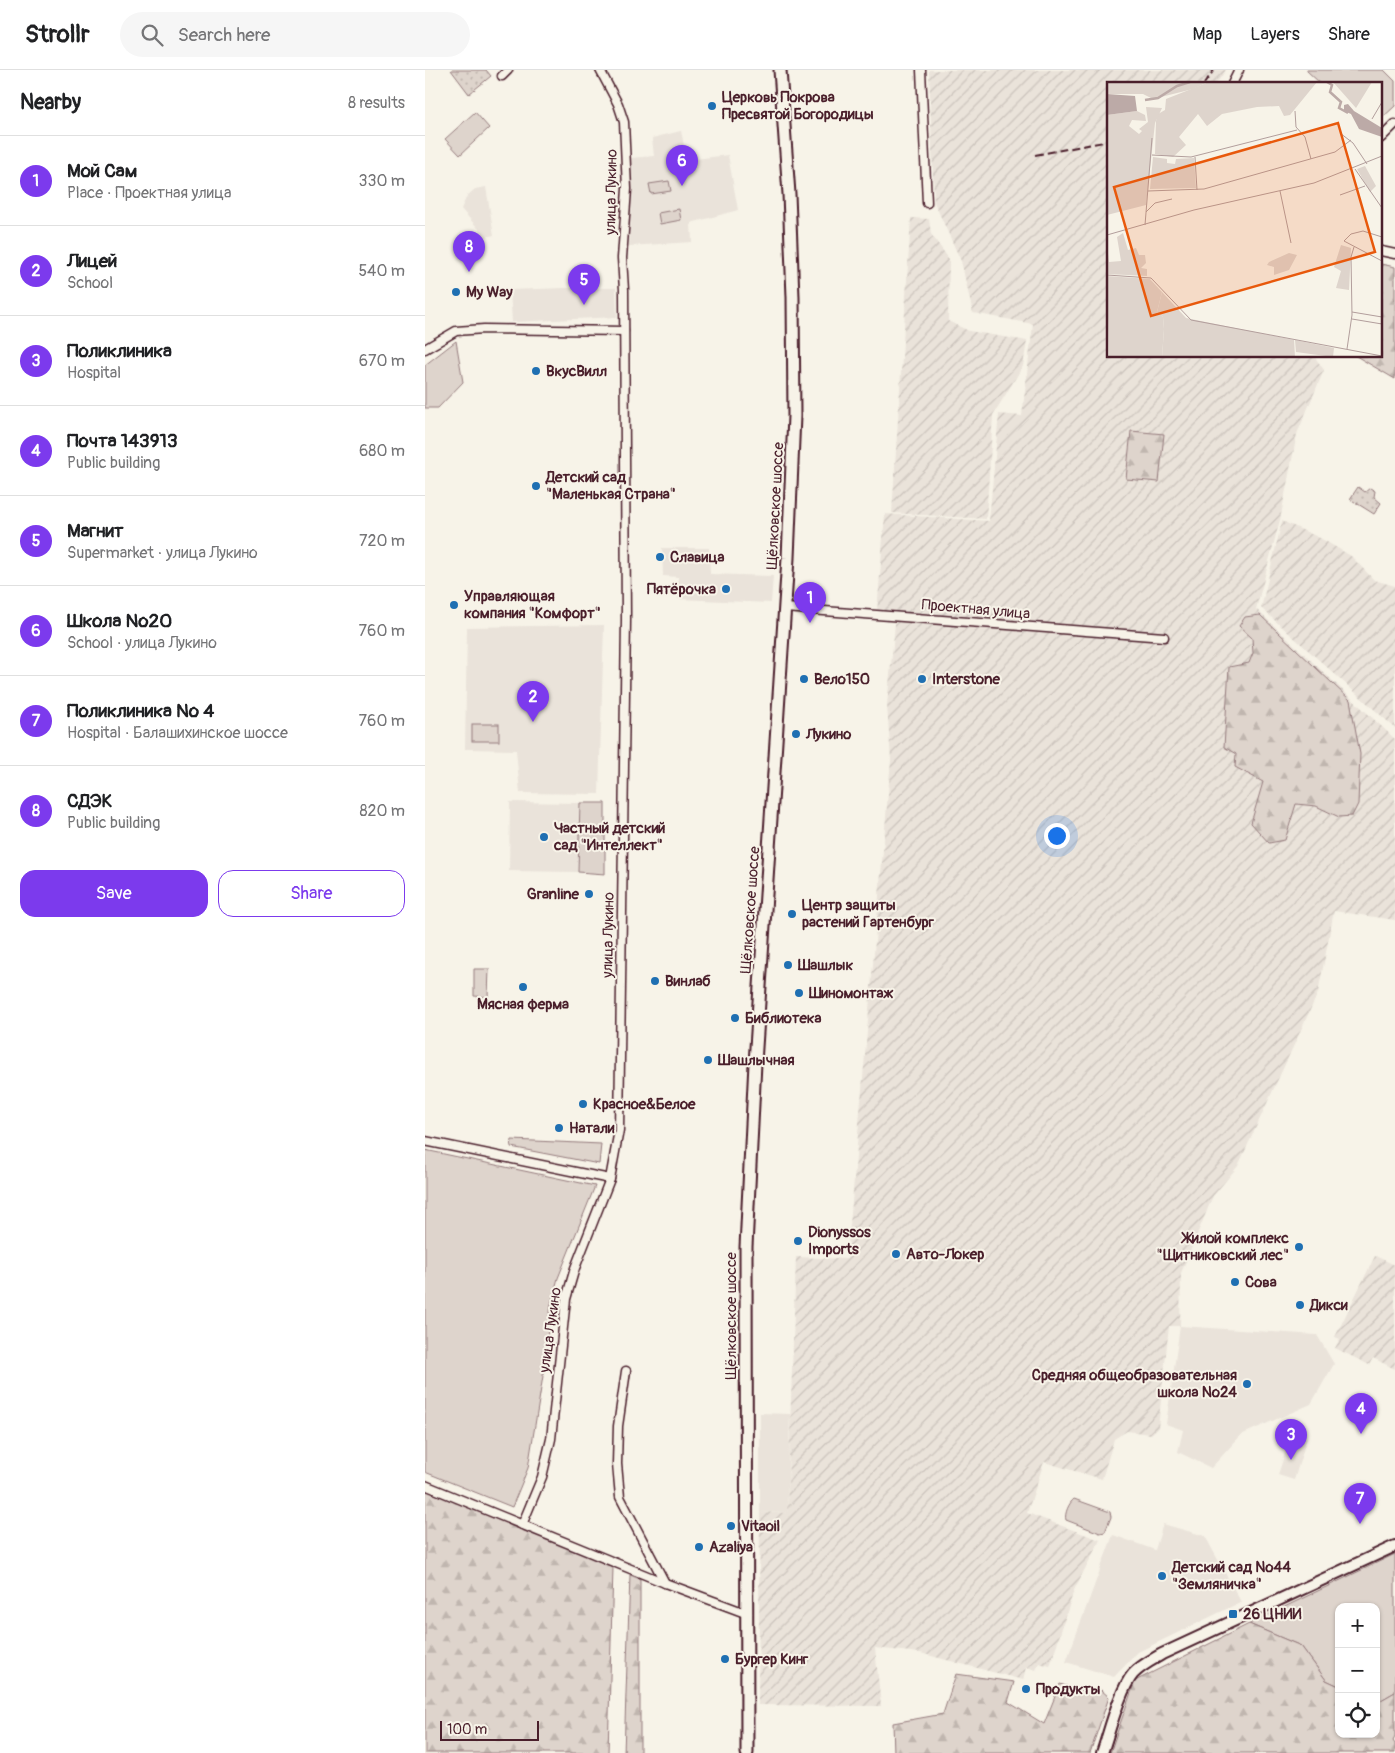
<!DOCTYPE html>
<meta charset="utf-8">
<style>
body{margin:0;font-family:Pangolin,sans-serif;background:#f6f6f6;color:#202124}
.controls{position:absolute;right:15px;bottom:15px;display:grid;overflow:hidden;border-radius:10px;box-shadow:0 1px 4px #0004}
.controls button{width:45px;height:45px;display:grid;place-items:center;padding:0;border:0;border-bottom:1px solid #e0e0e0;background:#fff;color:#202124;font:25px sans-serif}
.scale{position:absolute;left:15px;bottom:12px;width:99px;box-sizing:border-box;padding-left:5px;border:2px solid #4a1f2b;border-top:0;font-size:14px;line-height:18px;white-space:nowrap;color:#4a1f2b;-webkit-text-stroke:4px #f7f3e8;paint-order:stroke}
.you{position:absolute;left:631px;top:765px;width:18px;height:18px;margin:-12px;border:4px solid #fff;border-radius:50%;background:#1a73e8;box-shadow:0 0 0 8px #1a73e833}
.badge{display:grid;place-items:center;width:32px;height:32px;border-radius:50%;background:#7c3aed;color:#fff;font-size:16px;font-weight:700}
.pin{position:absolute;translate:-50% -41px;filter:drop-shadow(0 1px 2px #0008)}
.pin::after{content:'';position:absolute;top:26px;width:18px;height:15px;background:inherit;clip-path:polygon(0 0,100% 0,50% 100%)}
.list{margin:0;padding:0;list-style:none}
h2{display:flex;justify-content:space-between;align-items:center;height:65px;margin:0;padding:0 20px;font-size:21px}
h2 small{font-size:16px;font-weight:400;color:#757577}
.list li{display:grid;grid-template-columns:32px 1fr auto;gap:15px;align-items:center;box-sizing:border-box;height:90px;padding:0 20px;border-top:1px solid #e0e0e0}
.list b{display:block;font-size:19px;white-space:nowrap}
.list p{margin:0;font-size:16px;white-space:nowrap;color:#757577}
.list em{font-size:16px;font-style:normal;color:#757577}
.actions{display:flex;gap:10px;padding:15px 20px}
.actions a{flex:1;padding:11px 0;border:1px solid #7c3aed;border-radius:15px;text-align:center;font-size:18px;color:#7c3aed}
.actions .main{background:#7c3aed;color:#fff}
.icon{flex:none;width:28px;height:28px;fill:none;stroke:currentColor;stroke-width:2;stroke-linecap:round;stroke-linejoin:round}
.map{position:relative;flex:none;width:970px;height:1683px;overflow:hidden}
header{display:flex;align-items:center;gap:30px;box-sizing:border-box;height:70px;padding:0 25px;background:#fff;border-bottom:1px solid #e0e0e0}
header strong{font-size:24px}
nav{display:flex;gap:28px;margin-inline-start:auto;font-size:18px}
.search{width:350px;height:45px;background:#f6f6f6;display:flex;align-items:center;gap:12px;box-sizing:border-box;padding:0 18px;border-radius:28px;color:#757577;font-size:19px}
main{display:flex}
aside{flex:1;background:#fff}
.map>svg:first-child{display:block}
.built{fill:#eae3da}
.industrial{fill:url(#industrial-furrows)}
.grass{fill:#ded4cc;stroke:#947a7c}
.forest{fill:url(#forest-firs);stroke:#947a7c}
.park{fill:url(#park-dots);stroke:#947a7c}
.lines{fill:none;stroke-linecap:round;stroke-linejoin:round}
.minor-casing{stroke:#4a1f2b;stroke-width:11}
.secondary-casing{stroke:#4a1f2b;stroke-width:14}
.primary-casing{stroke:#4a1f2b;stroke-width:15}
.minor{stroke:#f7f3e8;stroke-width:8}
.secondary{stroke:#f7f3e8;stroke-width:10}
.primary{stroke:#f7f3e8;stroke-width:11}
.rail{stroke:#4a1f2b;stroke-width:2;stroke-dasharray:8 4;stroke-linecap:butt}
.poi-dot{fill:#1f6fb2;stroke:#f7f3e8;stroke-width:2}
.labels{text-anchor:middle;stroke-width:4;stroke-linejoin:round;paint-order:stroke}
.poi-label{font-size:15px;font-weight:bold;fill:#4a1f2b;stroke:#f7f3e8;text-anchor:start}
.street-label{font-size:15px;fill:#4a1f2b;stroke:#f7f3e8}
.inset-river{fill:none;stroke:#bcaaa7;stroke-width:2.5}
.inset-road{fill:none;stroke:#b29e9c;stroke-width:1}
.view{fill:#e8590c;fill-opacity:0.15;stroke:#e8590c;stroke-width:2.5}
.inset-edge{fill:none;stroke:#4a1f2b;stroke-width:2.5}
</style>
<header>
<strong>Strollr</strong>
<div class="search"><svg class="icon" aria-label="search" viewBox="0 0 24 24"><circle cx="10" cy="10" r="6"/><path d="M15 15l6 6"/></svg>Search here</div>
<nav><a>Map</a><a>Layers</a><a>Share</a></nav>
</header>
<main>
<aside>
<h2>Nearby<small>8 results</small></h2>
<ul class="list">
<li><span class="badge">1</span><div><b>Мой Сам</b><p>Place · Проектная улица</p></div><em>330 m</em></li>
<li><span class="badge">2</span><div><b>Лицей</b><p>School</p></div><em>540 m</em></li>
<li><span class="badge">3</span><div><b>Поликлиника</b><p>Hospital</p></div><em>670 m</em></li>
<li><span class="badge">4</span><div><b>Почта 143913</b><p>Public building</p></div><em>680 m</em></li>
<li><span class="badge">5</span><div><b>Магнит</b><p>Supermarket · улица Лукино</p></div><em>720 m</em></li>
<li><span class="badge">6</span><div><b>Школа №20</b><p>School · улица Лукино</p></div><em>760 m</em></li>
<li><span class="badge">7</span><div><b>Поликлиника № 4</b><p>Hospital · Балашихинское шоссе</p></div><em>760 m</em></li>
<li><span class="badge">8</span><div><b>СДЭК</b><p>Public building</p></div><em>820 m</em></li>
</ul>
<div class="actions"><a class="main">Save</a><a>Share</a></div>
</aside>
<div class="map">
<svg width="970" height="1683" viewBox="0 0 970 1683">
<defs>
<pattern id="industrial-furrows" width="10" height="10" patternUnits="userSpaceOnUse" patternTransform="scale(1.25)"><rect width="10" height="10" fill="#eae3da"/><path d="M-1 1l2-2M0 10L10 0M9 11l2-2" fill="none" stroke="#cac2bb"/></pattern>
<pattern id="forest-firs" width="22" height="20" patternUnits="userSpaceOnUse" patternTransform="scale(1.25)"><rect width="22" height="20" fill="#ded4cc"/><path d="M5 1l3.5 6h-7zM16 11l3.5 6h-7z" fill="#c0b6af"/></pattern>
<pattern id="park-dots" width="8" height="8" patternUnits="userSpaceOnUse" patternTransform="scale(1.25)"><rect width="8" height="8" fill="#ded4cc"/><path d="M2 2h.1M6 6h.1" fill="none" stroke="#c0b6af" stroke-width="1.8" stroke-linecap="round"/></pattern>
</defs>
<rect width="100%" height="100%" fill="#f7f3e8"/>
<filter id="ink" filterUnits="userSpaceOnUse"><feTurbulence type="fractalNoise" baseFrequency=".02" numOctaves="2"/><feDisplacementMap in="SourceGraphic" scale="10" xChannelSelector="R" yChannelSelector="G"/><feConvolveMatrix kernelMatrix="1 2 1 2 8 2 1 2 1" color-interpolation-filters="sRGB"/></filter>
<g filter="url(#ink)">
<g class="built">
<path d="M256 61 262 90 303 85 313 140 266 153 267 172 204 176 206 111 205 88 229 86 227 68Z"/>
<path d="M61 117 69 165 61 167 36 139 42 126 50 119Z"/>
<path d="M140 218H191L192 247 87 252 85 220Z"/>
<path d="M237 478H284L285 504 348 506 346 533 253 529V507L238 506Z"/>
<path d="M179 555 174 724 95 723 91 680 40 679 42 557Z"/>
<path d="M85 732 155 733 153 802 84 801Z"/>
<path d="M755 1256 892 1265 909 1294 886 1334 816 1365 786 1398 753 1382 758 1360 741 1354Z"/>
<path d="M335 1343 365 1344 362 1443 335 1442Z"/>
<path d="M866 1364 882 1368 869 1410 853 1405Z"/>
<path d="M738 1454 780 1466 816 1532 713 1582 689 1607 641 1592 688 1465 730 1480Z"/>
</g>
<g class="industrial">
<path d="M504 0H801L791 14H684V286H889L899 300 872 364 855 450 831 539 970 669V850L909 841 893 923 813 1096 788 1126 756 1203 755 1256H744L733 1358 726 1364 702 1361 689 1369 677 1409 619 1392 602 1443 675 1470 649 1520 625 1596 614 1593 611 1600 601 1597 598 1610 495 1583 450 1578 456 1636 333 1635 335 1442 362 1443 371 1187 422 1189 466 690 462 635 471 544 452 542 460 444 564 451 574 344 597 346 608 254 548 243 536 191 509 132Z"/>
<path d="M486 148 504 149 506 164 524 189 523 251 544 261 602 271 598 296 568 345 561 449 467 443Z"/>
<path d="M857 451 895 468 926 486 949 510 970 516V658L836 538Z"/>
<path d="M950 1186 970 1195V1299L948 1288 944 1295 910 1278 915 1269 910 1267Z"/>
</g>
<g class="grass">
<path d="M881 0H959L970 11V36L956 49V14H896Z"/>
<path d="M50 42 64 58 35 85 20 69Z"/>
<path d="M244 111 246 121 226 124 224 114Z"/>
<path d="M254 139 256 150 235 154 233 143Z"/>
<path d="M31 271 38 312 13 338H0V295Z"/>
<rect x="47" y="654" width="27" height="17"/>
<path d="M155 733H180V804L153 802Z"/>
<path d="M49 899H64L63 927 49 926Z"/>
<path d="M87 1070 176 1074 174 1094 86 1077Z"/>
<path d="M0 1080 170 1116 133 1208 126 1234 118 1306 103 1398 87 1437 0 1402Z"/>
<path d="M649 1429 685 1442 686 1447 680 1462 675 1463 641 1450C639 1444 644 1433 649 1429Z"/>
<path d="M970 1484V1622L951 1633V1537H914V1616L901 1610 876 1576 824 1554Z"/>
</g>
<g class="forest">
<path d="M956 194 970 197V309L931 286H956Z"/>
<path d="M706 361 739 364 734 412 701 409Z"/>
<path d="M835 545 925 630 935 684 933 734 927 746 914 747 891 736 871 734 860 770 844 773 826 753 838 712 810 697 811 684 799 677 804 597 824 593 828 583 827 568 814 556 820 547Z"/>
<path d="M0 1415 188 1497 183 1683H0Z"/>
<path d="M205 1505 215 1509V1683H199Z"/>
<path d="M824 1554 876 1576 901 1610 914 1616V1664H951V1633L970 1622V1667L968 1671 970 1674V1683H685L710 1611Z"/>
<path d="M531 1604 589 1612 583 1632 619 1654 635 1614 662 1623 676 1620 684 1627 665 1683H469L468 1653 518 1644Z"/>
</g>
<g class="park">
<path d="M26 0H61L66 6 44 24Z"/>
<path d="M933 417 940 422 945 418 950 421 949 427 956 433 949 444 925 429Z"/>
</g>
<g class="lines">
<g class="minor-casing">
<g id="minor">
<path d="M496 0 502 133"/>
<path d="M77 6 83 0"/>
<path d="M807 14 814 0"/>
<path d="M956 68 970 54"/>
<path d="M956 181 970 184"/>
<path d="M0 279 31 261 59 259 199 261"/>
<path d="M360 538 739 567"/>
<path d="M0 1071 185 1109"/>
<path d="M201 1301 193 1356 192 1394 195 1427 240 1513"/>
<path d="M0 1415 240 1513 323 1544"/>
<path d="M97 1455 117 1407 126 1369 141 1229 150 1198 185 1109 194 1060 201 549 199 220 197 188 202 119 199 52 193 34 175 0"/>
</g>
</g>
<g class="secondary-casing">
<path id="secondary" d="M677 1683C684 1663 695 1619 708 1604 716 1595 727 1590 737 1584L970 1476"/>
</g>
<g class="primary-casing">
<path id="primary" d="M322 1683 321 1177 330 993 363 488 369 346 368 227 364 124 355 0"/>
</g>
<use href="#minor" class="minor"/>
<use href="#secondary" class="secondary"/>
<use href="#primary" class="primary"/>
<g class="rail">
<path d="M779 14 789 0"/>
<path d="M610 85 684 71"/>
</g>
</g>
</g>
<g class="poi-dot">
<circle cx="287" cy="36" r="5"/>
<circle cx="31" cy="222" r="5"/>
<circle cx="111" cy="301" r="5"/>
<circle cx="111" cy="416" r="5"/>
<circle cx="235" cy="487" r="5"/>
<circle cx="301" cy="519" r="5"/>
<circle cx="29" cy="535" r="5"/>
<circle cx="379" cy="609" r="5"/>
<circle cx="497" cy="609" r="5"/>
<circle cx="371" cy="664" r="5"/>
<circle cx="119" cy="767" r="5"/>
<circle cx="164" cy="824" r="5"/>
<circle cx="367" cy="844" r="5"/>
<circle cx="363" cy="895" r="5"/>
<circle cx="230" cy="911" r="5"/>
<circle cx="98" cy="917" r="5"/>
<circle cx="374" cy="923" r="5"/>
<circle cx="310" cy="948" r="5"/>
<circle cx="283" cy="990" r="5"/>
<circle cx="158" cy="1034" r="5"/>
<circle cx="134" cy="1058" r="5"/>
<circle cx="373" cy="1171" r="5"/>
<circle cx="874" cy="1177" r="5"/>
<circle cx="471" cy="1184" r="5"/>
<circle cx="810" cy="1212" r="5"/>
<circle cx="875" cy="1235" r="5"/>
<circle cx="822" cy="1314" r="5"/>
<circle cx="306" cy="1456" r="5"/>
<circle cx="274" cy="1477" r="5"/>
<circle cx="737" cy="1506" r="5"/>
<rect x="803" y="1539" width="10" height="10" rx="2.5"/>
<circle cx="300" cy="1589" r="5"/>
<circle cx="601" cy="1619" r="5"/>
</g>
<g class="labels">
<g class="poi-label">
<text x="297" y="32">Церковь Покрова<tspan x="297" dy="17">Пресвятой Богородицы</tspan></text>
<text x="41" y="227">My Way</text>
<text x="121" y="306">ВкусВилл</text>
<text x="121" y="412">Детский сад<tspan x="121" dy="17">"Маленькая Страна"</tspan></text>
<text x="245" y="492">Славица</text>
<text x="291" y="524" text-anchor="end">Пятёрочка</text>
<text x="39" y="531">Управляющая<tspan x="39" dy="17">компания "Комфорт"</tspan></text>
<text x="389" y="614">Вело150</text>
<text x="507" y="614">Interstone</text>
<text x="381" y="669">Лукино</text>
<text x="129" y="763">Частный детский<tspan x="129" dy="17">сад "Интеллект"</tspan></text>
<text x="154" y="829" text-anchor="end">Granline</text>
<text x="377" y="840">Центр защиты<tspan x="377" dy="17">растений Гартенбург</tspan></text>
<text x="373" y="900">Шашлык</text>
<text x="240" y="916">Винлаб</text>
<text x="384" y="928">Шиномонтаж</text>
<text x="98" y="939" text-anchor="middle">Мясная ферма</text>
<text x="320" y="953">Библиотека</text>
<text x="293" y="995">Шашлычная</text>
<text x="168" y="1039">Красное&amp;Белое</text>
<text x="144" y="1063">Натали</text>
<text x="383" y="1167">Dionyssos<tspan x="383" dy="17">Imports</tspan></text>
<text x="864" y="1173" text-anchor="end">Жилой комплекс<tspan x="864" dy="17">"Щитниковский лес"</tspan></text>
<text x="481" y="1189">Авто-Локер</text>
<text x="820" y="1217">Сова</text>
<text x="885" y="1240">Дикси</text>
<text x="812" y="1310" text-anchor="end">Средняя общеобразовательная<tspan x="812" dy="17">школа №24</tspan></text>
<text x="316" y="1461">Vitaoil</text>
<text x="284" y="1482">Azaliya</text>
<text x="747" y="1502">Детский сад №44<tspan x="747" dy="17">"Земляничка"</tspan></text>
<text x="818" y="1549">26 ЦНИИ</text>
<text x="310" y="1594">Бургер Кинг</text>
<text x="611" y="1624">Продукты</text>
</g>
<g class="street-label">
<text transform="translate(186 122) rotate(-89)" y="5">улица Лукино</text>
<text transform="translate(350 436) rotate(-87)" y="5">Щёлковское шоссе</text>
<text transform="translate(551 539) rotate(5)" y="5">Проектная улица</text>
<text transform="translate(325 840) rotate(-86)" y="5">Щёлковское шоссе</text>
<text transform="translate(183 865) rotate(-89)" y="5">улица Лукино</text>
<text transform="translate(306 1246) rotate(-90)" y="5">Щёлковское шоссе</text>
<text transform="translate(125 1260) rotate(-82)" y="5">улица Лукино</text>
</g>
</g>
<g transform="translate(682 12)">
<rect width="275" height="275" fill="#f7f3e8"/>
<path d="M102 0H210L183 33 177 34 172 24 150 25 115 32 100 44 91 32 72 55 79 63 66 75 48 72 49 39 51 32 58 28 59 17ZM226 0H265L249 26ZM46 75 60 77V81L68 82 69 77 87 76 89 106 43 107ZM55 210 79 236 187 258 188 275H55L57 247 56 235 50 230Z" fill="#ded4cc"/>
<path d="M0 0H101L86 7 46 17 36 12H0ZM39 25 55 26 48 41 39 123 0 133V33L30 29 38 33 39 39 25 38 22 44 32 52 35 49 32 47 41 40ZM16 151 21 168 29 166 32 173H38L39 181 34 186 40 187V194L0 192V162L2 180 14 179 10 155ZM234 163 244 166 242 208 229 206 234 189 227 185ZM182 171 190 173 182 188 167 193V185L160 183 162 180ZM0 194 43 197 55 210 50 230 56 235 57 247 55 275H2ZM188 258 227 266 226 275 189 270Z" fill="#ded4cc"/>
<path d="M258 84 269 104 263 110 250 87Z" fill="#ded4cc"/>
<path d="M136 249 154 252 148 261 134 259Z" fill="#ded4cc"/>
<path d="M0 12 28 14 30 29 0 33ZM241 22 247 29 275 46V55L252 47 244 32 237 29V23Z" fill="#bcaaa7"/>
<path class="inset-river" d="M220 0 225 3 223 10 234 20 232 26 241 31M38 18 51 16 70 4 83 0"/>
<path class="inset-road" d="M188 29 189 45 198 55 204 77M265 37 275 20M233 51 246 61 260 82M45 73 84 75 190 48M88 75 90 108M248 87 275 126M41 109 97 107 228 70 244 58M173 109 184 161M233 113 258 104M39 130 48 121 65 117M38 143 45 56M0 153 87 128 207 101 275 74M275 155 256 149 244 152 237 159 275 179M0 193 44 196 84 238 275 274M245 230 275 235M245 237 275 242M240 267 245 233 244 175 247 165"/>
<path class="view" d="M231 41 268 170 44 234 7 105Z"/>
<rect width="275" height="275" class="inset-edge"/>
</g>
</svg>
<div class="controls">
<button>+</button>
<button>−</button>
<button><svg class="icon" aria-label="locate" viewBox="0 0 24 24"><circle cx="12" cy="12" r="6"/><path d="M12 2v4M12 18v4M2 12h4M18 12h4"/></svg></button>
</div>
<div class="scale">100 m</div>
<div class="you"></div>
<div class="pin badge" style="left:385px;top:553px">1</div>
<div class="pin badge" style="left:108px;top:652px">2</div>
<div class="pin badge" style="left:866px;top:1390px">3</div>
<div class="pin badge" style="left:936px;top:1364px">4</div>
<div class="pin badge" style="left:159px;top:235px">5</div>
<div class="pin badge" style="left:257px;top:116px">6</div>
<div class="pin badge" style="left:935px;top:1454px">7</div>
<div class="pin badge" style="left:44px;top:202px">8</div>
</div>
</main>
